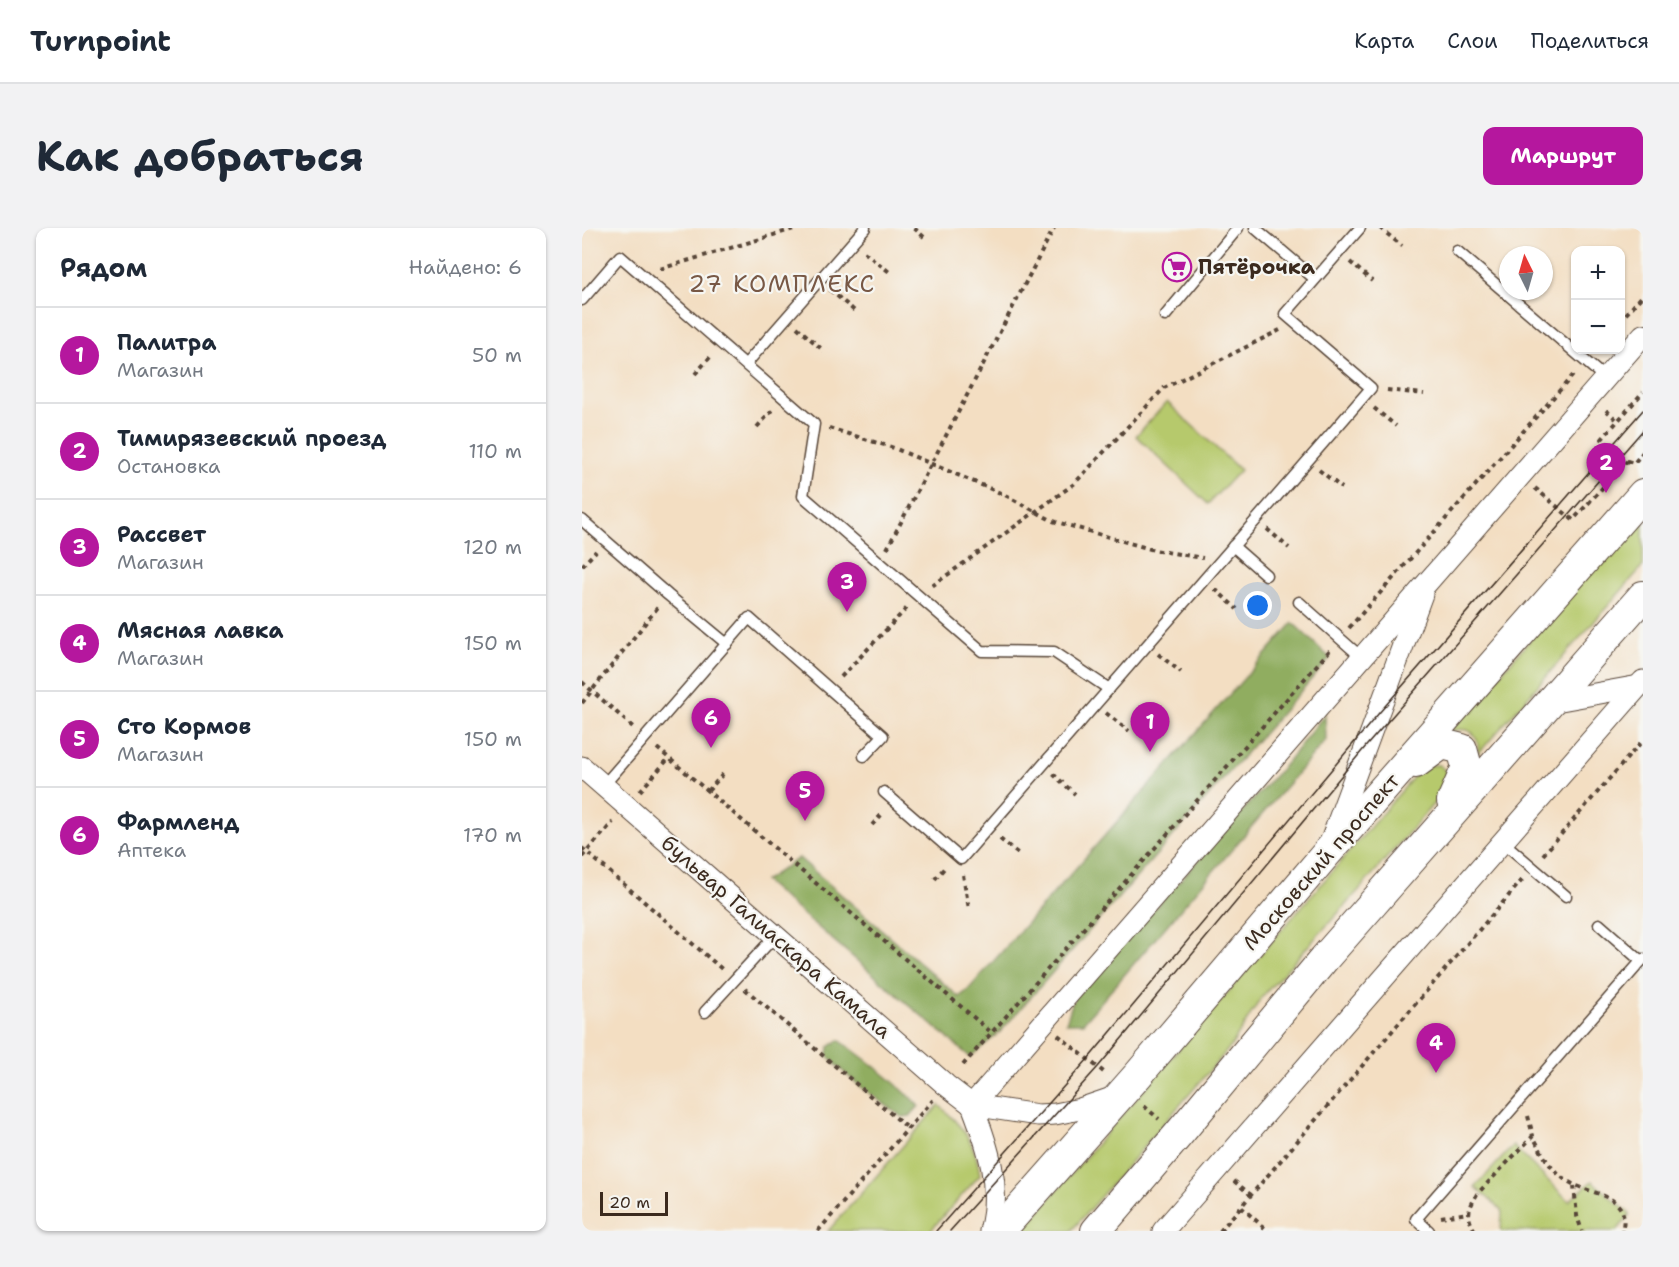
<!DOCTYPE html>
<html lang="ru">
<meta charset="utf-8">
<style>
body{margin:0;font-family:"Shantell Sans",sans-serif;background:#f2f2f3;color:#1f2937}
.controls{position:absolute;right:18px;top:18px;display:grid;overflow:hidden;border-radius:12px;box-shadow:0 2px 4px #0004}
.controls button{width:54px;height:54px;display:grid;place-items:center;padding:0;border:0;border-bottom:2px solid #e0e1e3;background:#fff;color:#1f2937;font:30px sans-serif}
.compass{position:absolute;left:917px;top:18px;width:54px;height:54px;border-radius:50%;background:#fff;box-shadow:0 2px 4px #0004;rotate:355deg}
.scale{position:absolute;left:18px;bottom:15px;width:68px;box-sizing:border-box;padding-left:6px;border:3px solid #3b2a1e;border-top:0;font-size:16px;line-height:21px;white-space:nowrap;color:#3b2a1e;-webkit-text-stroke:4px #f6f6f2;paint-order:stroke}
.you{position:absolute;left:676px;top:378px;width:21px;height:21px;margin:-15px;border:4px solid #fff;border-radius:50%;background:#1a73e8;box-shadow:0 0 0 9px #1a73e833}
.badge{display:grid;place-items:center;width:39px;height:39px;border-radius:50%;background:#b5179e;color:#fff;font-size:20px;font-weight:700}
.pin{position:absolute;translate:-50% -50px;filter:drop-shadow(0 2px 3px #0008)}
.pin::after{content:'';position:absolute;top:32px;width:21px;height:18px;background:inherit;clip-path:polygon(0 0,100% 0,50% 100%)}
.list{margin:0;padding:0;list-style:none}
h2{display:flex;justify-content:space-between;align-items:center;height:78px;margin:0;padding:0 24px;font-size:26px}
h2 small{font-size:20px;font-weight:400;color:#747a83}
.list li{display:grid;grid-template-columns:39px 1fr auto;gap:18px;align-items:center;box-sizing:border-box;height:96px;padding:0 24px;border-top:2px solid #e0e1e3}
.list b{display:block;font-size:22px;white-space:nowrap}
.list p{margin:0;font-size:20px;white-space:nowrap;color:#747a83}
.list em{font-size:20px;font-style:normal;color:#747a83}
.map{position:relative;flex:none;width:1061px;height:1003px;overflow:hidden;border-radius:12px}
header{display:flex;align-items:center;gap:36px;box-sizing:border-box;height:84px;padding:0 30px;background:#fff;border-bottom:2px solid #e0e1e3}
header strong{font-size:28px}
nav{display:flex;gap:33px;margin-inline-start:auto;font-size:21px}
.intro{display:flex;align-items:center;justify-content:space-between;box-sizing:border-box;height:144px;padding:0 36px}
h1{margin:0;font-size:42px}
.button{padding:15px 27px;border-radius:12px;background:#b5179e;color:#fff;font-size:21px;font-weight:700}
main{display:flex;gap:36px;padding:0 36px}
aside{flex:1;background:#fff;border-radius:12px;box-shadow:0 2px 4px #0004}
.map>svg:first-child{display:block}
.green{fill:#b6c96c;stroke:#787a45;stroke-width:1.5}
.forest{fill:#90ad60;stroke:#666c3f;stroke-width:1.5}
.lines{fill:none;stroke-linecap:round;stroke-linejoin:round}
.lane-casing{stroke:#574537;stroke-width:13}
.street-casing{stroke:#574537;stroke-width:23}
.secondary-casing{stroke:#574537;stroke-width:32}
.path{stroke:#574537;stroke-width:4;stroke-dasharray:4.5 4.5;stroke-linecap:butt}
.lane{stroke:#fff;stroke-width:10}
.street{stroke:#fff;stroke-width:21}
.secondary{stroke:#fff;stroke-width:30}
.tram{stroke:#3b2a1e;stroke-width:1.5}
.labels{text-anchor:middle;stroke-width:4.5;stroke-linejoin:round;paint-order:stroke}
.poi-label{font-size:21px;font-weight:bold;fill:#3b2a1e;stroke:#f6f6f2;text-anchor:start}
.street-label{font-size:21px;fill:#3b2a1e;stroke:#f6f6f2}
.quarter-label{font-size:24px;letter-spacing:1.5px;fill:#785845;stroke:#f6f6f2}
</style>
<header>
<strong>Turnpoint</strong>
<nav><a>Карта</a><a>Слои</a><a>Поделиться</a></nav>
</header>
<div class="intro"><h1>Как добраться</h1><a class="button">Маршрут</a></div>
<main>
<aside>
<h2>Рядом<small>Найдено: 6</small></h2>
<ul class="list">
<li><span class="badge">1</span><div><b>Палитра</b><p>Магазин</p></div><em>50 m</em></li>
<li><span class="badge">2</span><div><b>Тимирязевский проезд</b><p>Остановка</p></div><em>110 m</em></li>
<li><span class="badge">3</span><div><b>Рассвет</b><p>Магазин</p></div><em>120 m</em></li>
<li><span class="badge">4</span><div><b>Мясная лавка</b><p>Магазин</p></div><em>150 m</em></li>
<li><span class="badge">5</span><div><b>Сто Кормов</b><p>Магазин</p></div><em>150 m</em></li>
<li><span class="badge">6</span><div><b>Фармленд</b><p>Аптека</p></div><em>170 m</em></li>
</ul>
</aside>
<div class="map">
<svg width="1061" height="1003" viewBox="0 0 1061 1003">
<rect width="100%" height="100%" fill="#f6f6f2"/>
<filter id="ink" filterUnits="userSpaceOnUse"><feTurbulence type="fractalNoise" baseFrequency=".0167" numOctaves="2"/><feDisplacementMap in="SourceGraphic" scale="12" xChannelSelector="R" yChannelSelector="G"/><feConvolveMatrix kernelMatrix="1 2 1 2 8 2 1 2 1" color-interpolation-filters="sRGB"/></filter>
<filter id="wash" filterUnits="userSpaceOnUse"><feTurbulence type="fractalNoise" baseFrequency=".008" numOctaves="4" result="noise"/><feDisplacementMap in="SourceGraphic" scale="24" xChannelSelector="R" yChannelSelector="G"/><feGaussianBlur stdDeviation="1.35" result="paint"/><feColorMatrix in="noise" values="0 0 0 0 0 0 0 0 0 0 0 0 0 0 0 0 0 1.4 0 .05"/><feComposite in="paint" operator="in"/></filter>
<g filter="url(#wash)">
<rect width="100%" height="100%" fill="#f3dec2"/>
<g class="green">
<path d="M585 174 658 242 626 276 554 208Z"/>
<path d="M1061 284V338L896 526C897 505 889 498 868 503Z"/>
<path d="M857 537C865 543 868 548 867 558L777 662 679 770 649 818 489 1003H440L841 538Z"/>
<path d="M357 877C381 899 393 913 398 947L348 1003H246Z"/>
<path d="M931 918 987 973 1010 953 1048 986 1035 1003H919L920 982 893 959Z"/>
</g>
<g class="forest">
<path d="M711 395 748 430 418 804 388 829 182 653 217 630 377 769 386 762Z"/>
<path d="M743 486 744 512 501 795H484L492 770 706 533Z"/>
<path d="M257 812C285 832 313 853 337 878L328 888 320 889C293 869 268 853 246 828L247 819Z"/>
</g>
</g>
<g filter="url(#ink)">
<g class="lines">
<g class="lane-casing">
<g id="lane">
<path d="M673 0 733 51"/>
<path d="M875 23 1023 150"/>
<path d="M0 72 38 28 232 196 221 268 400 423 472 424 527 461"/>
<path d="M583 88 656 0"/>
<path d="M164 136 283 0"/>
<path d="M0 292 86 367 145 416"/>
<path d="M651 318 684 347"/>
<path d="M717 374 779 429"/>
<path d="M21 558 167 390 301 508 282 528"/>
<path d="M302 564 379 631 789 160 703 86 778 0"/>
<path d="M921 614 984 668"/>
<path d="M1017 696 1059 733"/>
<path d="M123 784 193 708"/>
<path d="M847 1003 834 991 1061 731"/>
</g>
</g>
<g class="street-casing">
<g id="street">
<path d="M968 474 1057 458"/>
<path d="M0 539 364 857 390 877 456 887 473 886 498 881 536 868"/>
<path d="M749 613 840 366"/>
<path d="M390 877 1061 107"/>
<path d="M390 877C406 918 420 959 408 1003"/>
<path d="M581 1003 1061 453"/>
</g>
</g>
<g class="secondary-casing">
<g id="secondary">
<path d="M834 535 860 516 880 521 885 539 870 573"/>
<path d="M418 1003 556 847 744 626 1061 266"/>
<path d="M514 1003 596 907 742 731 1061 368"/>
</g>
</g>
<g class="path">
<path d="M332 0 342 9"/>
<path d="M798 0 820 18"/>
<path d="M282 24 310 46"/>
<path d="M768 34 790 53"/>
<path d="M78 41 215 0"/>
<path d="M248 62 275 85"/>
<path d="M1038 93 1061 67"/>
<path d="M215 99 242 123"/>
<path d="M113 146 131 126"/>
<path d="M805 162 842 166"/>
<path d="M792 180 814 198"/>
<path d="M1024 182 1036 193"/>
<path d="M175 199 191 182"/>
<path d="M247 200 312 220 423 267 471 293 572 322 621 330"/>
<path d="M1045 233 1052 235 1061 224"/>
<path d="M737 242 760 260"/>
<path d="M953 260 991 292 1045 233 1020 211 1061 164"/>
<path d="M685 301 707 320"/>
<path d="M305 321 472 0"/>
<path d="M0 338 14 323"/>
<path d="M350 358 492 256 582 160 698 102"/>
<path d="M633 361 655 381"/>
<path d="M767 400 993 145"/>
<path d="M576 426 599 444"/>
<path d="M259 449 326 379"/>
<path d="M0 454 51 499"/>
<path d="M0 475 76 379"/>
<path d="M524 485 547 503"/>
<path d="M75 520 410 805"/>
<path d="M471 546 493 566"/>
<path d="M58 563 87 530"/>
<path d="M126 563 141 546"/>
<path d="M290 597 302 584"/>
<path d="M418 611 439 628"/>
<path d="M0 620 141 742"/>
<path d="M961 627 1061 512"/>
<path d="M0 629 31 594"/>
<path d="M381 647 387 681"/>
<path d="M353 651 364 638"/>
<path d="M163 761 327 901"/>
<path d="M476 807 524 846"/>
<path d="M381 837 749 421"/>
<path d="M562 878 577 891"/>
<path d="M946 888 951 908"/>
<path d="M652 953 669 967"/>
<path d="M992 958 995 988 1000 1003"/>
<path d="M659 979 686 1003"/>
<path d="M859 989 886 985"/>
<path d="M236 1003 351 872"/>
<path d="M638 1003 941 651"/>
<path d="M893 1003C883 987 887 981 895 966L951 908C959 923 967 940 981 950 1003 968 1051 963 1040 1003"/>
</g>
<use href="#lane" class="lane"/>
<use href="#street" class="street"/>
<use href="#secondary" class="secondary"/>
<g class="tram">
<path d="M354 1003 506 831 797 485 1061 182"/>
<path d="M368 1003 516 839 785 517 1061 202"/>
</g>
</g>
</g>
<defs>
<g id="supermarket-ring" transform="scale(1.5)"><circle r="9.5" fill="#f6f6f2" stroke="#b5179e" stroke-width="1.5"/><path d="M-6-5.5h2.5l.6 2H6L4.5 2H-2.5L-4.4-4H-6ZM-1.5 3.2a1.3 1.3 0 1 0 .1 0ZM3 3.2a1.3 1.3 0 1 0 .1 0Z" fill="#b5179e"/></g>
</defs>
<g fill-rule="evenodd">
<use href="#supermarket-ring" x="595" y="39"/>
</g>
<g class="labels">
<g class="poi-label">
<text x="616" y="46">Пятёрочка</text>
</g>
<g class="street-label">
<text transform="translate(739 634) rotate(-49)" y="7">Московский проспект</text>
<text transform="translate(194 709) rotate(41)" y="7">бульвар Галиаскара Камала</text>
</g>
<g class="quarter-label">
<text x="200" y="64">27 КОМПЛЕКС</text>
</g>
</g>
</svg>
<div class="controls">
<button>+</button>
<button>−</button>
</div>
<svg class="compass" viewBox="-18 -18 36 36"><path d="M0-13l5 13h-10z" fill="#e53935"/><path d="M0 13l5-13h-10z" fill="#747a83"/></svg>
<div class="scale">20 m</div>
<div class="you"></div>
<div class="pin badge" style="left:568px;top:524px">1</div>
<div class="pin badge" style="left:1024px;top:265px">2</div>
<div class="pin badge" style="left:265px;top:384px">3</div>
<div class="pin badge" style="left:854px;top:845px">4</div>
<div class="pin badge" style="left:223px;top:593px">5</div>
<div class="pin badge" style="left:129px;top:520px">6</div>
</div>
</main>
